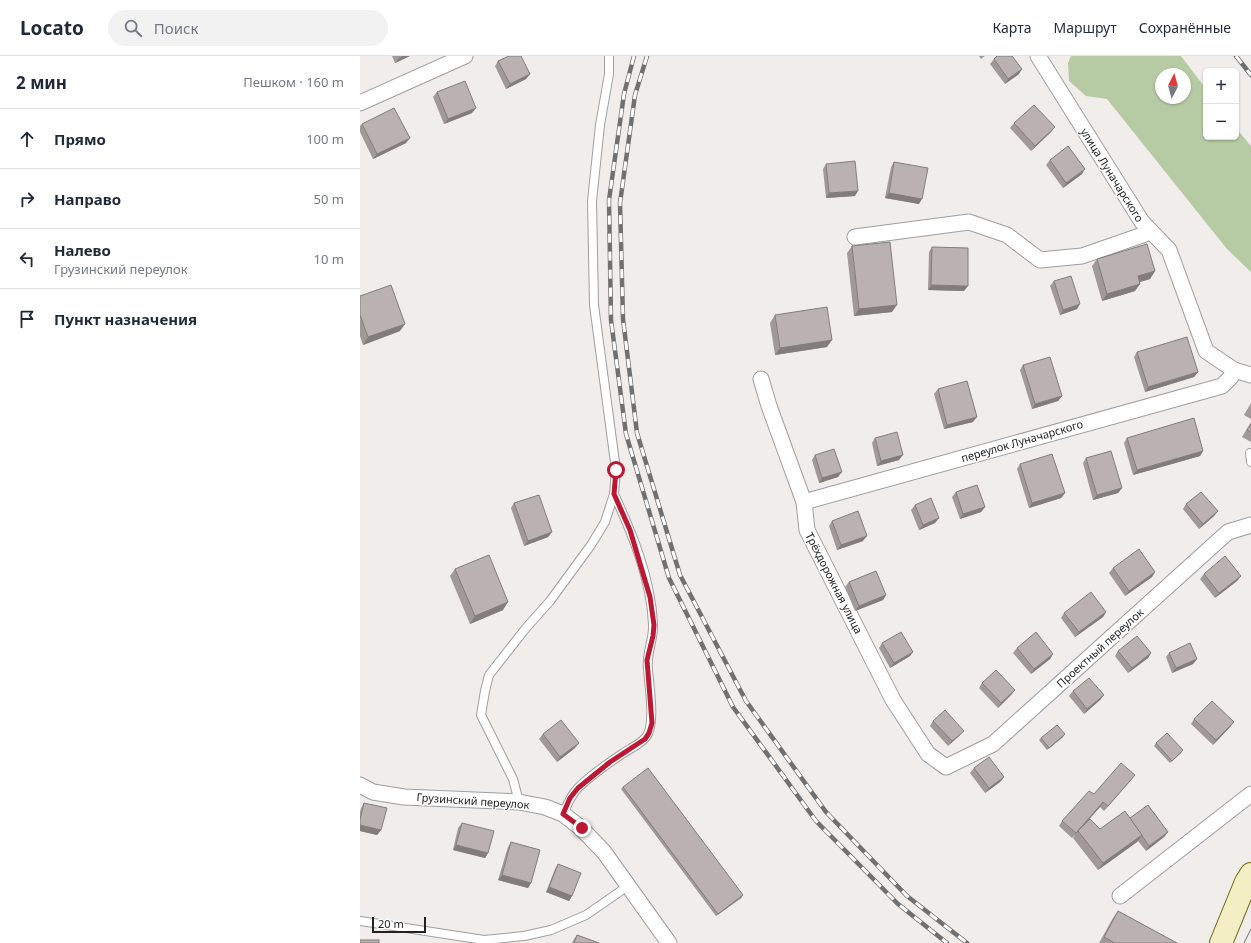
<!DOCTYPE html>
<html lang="ru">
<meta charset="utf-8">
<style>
body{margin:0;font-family:"Noto Sans",sans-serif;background:#f2f2f3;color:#1f2937}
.controls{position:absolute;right:12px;top:12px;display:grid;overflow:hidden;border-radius:6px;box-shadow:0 1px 3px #0004}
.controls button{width:36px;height:36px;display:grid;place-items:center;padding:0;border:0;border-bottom:1px solid #e0e1e3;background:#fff;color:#1f2937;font:20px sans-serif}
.compass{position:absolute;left:795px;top:12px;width:36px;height:36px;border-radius:50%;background:#fff;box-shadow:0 1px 3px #0004;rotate:6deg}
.scale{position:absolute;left:12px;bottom:10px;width:54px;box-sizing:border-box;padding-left:4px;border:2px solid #222;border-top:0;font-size:11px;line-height:14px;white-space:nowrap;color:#222;-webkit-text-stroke:3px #fff;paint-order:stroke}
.stop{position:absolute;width:12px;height:12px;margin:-9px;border:3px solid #bd1733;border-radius:50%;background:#fff}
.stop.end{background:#bd1733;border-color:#fff;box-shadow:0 1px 4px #0008}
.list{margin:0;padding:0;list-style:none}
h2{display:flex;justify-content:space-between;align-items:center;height:52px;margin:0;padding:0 16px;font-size:17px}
h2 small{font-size:13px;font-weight:400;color:#747a83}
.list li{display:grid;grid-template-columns:26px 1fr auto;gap:12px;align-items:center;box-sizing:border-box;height:60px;padding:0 16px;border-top:1px solid #e0e1e3}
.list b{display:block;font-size:15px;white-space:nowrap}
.list p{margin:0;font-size:13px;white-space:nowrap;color:#747a83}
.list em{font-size:13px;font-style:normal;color:#747a83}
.icon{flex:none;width:22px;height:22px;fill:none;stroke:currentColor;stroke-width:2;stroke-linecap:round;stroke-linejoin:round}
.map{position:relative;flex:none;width:891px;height:887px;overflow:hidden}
header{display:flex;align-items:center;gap:24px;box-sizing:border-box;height:56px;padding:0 20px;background:#fff;border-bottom:1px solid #e0e1e3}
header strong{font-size:19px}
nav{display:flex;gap:22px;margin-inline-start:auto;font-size:14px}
.search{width:280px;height:36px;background:#f2f2f3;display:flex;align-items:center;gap:10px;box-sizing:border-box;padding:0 14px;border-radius:22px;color:#747a83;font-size:15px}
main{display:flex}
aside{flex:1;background:#fff}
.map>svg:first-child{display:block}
.forest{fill:#b6cba3;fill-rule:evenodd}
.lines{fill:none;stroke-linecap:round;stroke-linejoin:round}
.service-casing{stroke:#9f9f9f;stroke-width:10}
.minor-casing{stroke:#9f9f9f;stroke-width:17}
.secondary-casing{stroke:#706a12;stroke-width:24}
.service{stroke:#fff;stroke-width:8}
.minor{stroke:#fff;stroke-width:15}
.secondary{stroke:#f4eec5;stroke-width:22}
.tram{stroke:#707070;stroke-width:1}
.rail-casing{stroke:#707070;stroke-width:4.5}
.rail{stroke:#fff;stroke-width:3;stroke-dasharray:9;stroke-linecap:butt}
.wall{fill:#a09997}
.shaded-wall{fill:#827d7b}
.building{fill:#bab2b0;stroke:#827d7b}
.route{stroke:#bd1733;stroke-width:5}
.labels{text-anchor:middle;stroke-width:3;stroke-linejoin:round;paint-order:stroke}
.street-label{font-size:11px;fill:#222;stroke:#fff}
</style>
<header>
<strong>Locato</strong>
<div class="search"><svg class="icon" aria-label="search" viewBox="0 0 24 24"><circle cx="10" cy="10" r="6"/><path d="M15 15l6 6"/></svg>Поиск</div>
<nav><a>Карта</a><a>Маршрут</a><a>Сохранённые</a></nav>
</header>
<main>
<aside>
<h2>2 мин<small>Пешком · 160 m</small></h2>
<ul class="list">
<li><svg class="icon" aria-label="ahead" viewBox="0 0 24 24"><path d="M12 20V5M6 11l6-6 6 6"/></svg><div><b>Прямо</b></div><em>100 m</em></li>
<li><svg class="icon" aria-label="right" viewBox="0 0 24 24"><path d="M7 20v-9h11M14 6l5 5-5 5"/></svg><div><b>Направо</b></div><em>50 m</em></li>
<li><svg class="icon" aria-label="left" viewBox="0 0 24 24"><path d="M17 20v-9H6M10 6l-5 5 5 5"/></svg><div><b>Налево</b><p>Грузинский переулок</p></div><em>10 m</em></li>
<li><svg class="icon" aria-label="arrive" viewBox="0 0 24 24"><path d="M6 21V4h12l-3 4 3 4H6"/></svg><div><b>Пункт назначения</b></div></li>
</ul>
</aside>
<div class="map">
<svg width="891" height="887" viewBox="0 0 891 887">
<rect width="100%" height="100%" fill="#f1edea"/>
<path class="forest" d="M711 0H821L846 33V81H876V72L891 90V216L867 193 747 43 726 40 709 25 708 7ZM801 18H825V42H801Z"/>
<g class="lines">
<g class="service-casing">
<g id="service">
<path d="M890 397 891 406"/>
<path d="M159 746 153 723 121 659 125 635 129 619 166 572 190 545 231 489 245 466 254 438 256 414 234 249 232 145 240 69 249 18V0"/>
<path d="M203 758C207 749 211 739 218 732 231 719 247 708 262 698 269 693 281 688 286 681 296 669 289 629 288 613 286 597 294 584 293 568 291 523 273 479 254 438"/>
<path d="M0 865 124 884 164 880 191 874 226 859 268 830"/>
</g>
</g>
<g class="minor-casing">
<g id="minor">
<path d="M678 0 782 166 809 194 846 295 874 314 891 319"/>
<path d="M0 47 105 0"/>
<path d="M495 181 609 166 647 179 680 204 722 200 791 176"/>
<path d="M401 323 409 350 444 446 447 474 533 644 568 698 586 711 633 688 868 476 891 469"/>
<path d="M444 446 862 330 871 321 874 314"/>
<path d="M0 729 13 736 44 741 159 746 185 751 203 758 221 772 244 796 309 887"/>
<path d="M760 840 891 738"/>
</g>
</g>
<g class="secondary-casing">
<path id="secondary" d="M861 887 886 826 891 818"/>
</g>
<use href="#service" class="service"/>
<use href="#minor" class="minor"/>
<use href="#secondary" class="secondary"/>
<path class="tram" d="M884 887 891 873"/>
<g class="rail-casing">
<g id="rail">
<path d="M274 0 264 38 249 144 251 264 266 378 309 522 373 651 456 765 538 848 587 887"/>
<path d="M287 0 275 39 260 147 263 263 277 377 320 519 386 645 466 756 547 840 607 887"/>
<path d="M876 0 891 19"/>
</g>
</g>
<use href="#rail" class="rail"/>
</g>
<g class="wall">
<path d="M32 0H50L35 7Z"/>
<path d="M619 0H625L621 3Z"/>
<path d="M634 3 659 18 645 28 630 8Z"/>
<path d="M138 5 170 18 166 23 146 33 135 10Z"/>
<path d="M77 36 112 57 84 68 73 41Z"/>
<path d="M654 67 691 76 671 95 650 72Z"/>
<path d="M2 68 46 87 13 103 0 76V70Z"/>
<path d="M690 104 722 118 703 132 686 109Z"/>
<path d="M534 106 559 148 525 142 531 111Z"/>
<path d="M466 108 495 140 466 142 463 113Z"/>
<path d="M492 190 532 256 494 260 487 197Z"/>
<path d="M572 191 604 235 568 234 569 196Z"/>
<path d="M737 203 795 215 790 223 780 226 775 235 742 245 732 210Z"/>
<path d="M694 225 717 253 700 259 690 230Z"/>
<path d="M0 240 40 275 3 289 0 280Z"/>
<path d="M415 259 467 291 415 299 410 267Z"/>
<path d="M777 296 838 316 834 321 785 336 774 301Z"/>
<path d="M663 309 702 340 698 345 672 353 660 314Z"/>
<path d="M578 333 613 366 584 373 574 338Z"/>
<path d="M891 347V363L884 359Z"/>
<path d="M891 366V386L882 381Z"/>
<path d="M515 382 539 404 517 410 512 387Z"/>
<path d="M767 382 843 395 840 400 773 419 764 387Z"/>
<path d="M455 399 478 421 459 427 452 404Z"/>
<path d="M726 402 762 432 758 437 733 444 723 407Z"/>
<path d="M660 408 705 437 701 442 669 452 657 413Z"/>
<path d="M596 436 625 451 621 456 600 463 592 441Z"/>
<path d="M154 447 192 476 188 481 164 490 151 452Z"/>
<path d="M826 448 858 455 854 460 839 473 823 453Z"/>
<path d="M555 449 579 462 575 467 559 474 551 454Z"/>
<path d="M472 465 503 485 477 494 469 470Z"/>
<path d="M753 512 795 516 792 521 765 540 749 517Z"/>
<path d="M95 513 143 554 110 568 90 520Z"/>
<path d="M844 518 881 520 877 525 855 542 840 523Z"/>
<path d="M489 526 526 539 523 544 495 555 485 531Z"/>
<path d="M746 556 743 561 715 581 701 562 704 557Z"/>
<path d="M522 587 553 596 550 600 530 612 519 592Z"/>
<path d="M657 592 693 598 690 603 671 618 653 597Z"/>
<path d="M758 595 791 597 788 602 768 617 755 600Z"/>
<path d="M809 597 837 603 833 608 812 617 806 601Z"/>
<path d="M622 627 655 634 651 639 638 652 619 632Z"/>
<path d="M713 635 744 639 740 644 724 658 709 640Z"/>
<path d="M834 663 874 666 870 671 853 689 831 668Z"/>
<path d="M573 665 600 679 588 690 570 670Z"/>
<path d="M183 678 215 692 197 706 179 683Z"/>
<path d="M703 681 687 694 679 684 681 682Z"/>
<path d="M796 687 821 697 810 707 794 690Z"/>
<path d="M614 712 644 721 640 726 625 737 610 717Z"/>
<path d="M775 719 771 724 744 755 740 751 724 768 740 773 770 762 808 776 804 781 786 795 778 785 777 786 738 814 713 782 715 779 712 782 699 770 702 765 734 738Z"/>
<path d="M263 731 383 839 381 842 356 860 261 733Z"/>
<path d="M4 747 21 774 17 779 0 775V756L1 752Z"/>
<path d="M102 767 128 797 125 802 93 794 98 772Z"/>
<path d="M151 786 171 827 168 832 138 824 148 791Z"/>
<path d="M198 808 212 840 209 845 186 836 195 813Z"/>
<path d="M758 855 817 887H739L753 862Z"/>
<path d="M217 879 239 887H212L214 883Z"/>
</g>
<g class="shaded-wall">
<path d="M43 0H50L35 7 39 2Z"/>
<path d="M662 13 659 18 645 28 648 23Z"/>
<path d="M170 18 166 23 146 33 150 28Z"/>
<path d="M116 52 112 57 84 68 88 63Z"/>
<path d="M695 71 691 76 671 95 675 90Z"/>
<path d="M50 82 46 87 13 103 17 98Z"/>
<path d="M725 113 722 118 703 132 706 127Z"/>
<path d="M498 135 495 140 466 142 469 137Z"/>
<path d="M529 137 562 143 559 148 525 142Z"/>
<path d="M795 215 790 223 773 228 778 220Z"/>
<path d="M780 228 775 235 742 245 747 238Z"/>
<path d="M571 229 608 230 604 235 568 234Z"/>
<path d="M720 248 717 253 700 259 703 254Z"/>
<path d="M537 249 532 256 494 260 499 253Z"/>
<path d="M45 268 40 275 3 289 8 281Z"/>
<path d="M472 284 467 291 415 299 420 292Z"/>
<path d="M838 316 834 321 785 336 788 331Z"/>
<path d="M702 340 698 345 672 353 675 348Z"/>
<path d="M617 361 613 366 584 373 587 369Z"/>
<path d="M843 395 840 400 773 419 777 414Z"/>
<path d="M543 399 539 404 517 410 521 405Z"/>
<path d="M482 416 478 421 459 427 462 422Z"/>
<path d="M762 432 758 437 733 444 737 439Z"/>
<path d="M705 437 701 442 669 452 672 447Z"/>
<path d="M625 451 621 456 600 463 603 458Z"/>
<path d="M858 455 854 460 839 473 843 468Z"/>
<path d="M579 462 575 467 559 474 563 469Z"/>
<path d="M192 476 188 481 164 490 168 485Z"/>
<path d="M507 480 503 485 477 494 481 489Z"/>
<path d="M795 516 792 521 765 540 769 535Z"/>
<path d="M881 520 877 525 855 542 859 537Z"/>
<path d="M526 539 523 544 495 555 499 550Z"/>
<path d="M148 546 143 554 110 568 115 560Z"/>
<path d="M746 556 743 561 715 581 719 576Z"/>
<path d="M553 596 550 600 530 612 534 607Z"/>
<path d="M791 597 788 602 768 617 772 612Z"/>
<path d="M693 598 690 603 671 618 674 613Z"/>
<path d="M837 603 833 608 812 617 816 612Z"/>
<path d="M655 634 651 639 638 652 641 647Z"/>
<path d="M744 639 740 644 724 658 727 653Z"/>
<path d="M874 666 870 671 853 689 856 684Z"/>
<path d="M604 675 600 679 588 690 592 685Z"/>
<path d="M705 678 703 681 687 694 689 692Z"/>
<path d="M219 687 215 692 197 706 200 701Z"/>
<path d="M823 694 821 697 810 707Z"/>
<path d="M775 719 771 724 744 755 748 750Z"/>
<path d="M644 721 640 726 625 737 629 732Z"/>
<path d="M743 746 740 751 718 776V775L712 782 716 777Z"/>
<path d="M0 769 21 774 17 779 0 775Z"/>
<path d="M808 776 804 781 786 795 789 790Z"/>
<path d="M782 779 777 786 738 814 743 807Z"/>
<path d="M96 789 128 797 125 802 93 794Z"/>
<path d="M142 819 171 827 168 832 138 824Z"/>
<path d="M189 831 212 840 209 845 186 836Z"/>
<path d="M383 839 381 842 356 860 358 858Z"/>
</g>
<g class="building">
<path d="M149 0H161L170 18 150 28 138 5Z"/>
<path d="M637 0H652L662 13 648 23 634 3Z"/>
<path d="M105 25 116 52 88 63 77 36Z"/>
<path d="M674 49 695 71 675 90 654 67Z"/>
<path d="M34 52 50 82 17 98 2 68Z"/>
<path d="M708 90 725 113 706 127 690 104Z"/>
<path d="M495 105 498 135 469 137 466 108Z"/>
<path d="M534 106 568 112 562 143 529 137Z"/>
<path d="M530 186 537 249 499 253 492 190Z"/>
<path d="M787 188 795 215 778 220 780 228 747 238 737 203Z"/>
<path d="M572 191 608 192V230L571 229Z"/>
<path d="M711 220 720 248 703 254 694 225Z"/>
<path d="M31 229 45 268 8 281 0 259V240Z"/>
<path d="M467 251 472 284 420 292 415 259Z"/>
<path d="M827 281 838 316 788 331 777 296Z"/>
<path d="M690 301 702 340 675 348 663 309Z"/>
<path d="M607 325 617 361 587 369 578 333Z"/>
<path d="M834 362 843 395 777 414 767 382Z"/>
<path d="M891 368V376L887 374Z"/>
<path d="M537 376 543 399 521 405 515 382Z"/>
<path d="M474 393 482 416 462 422 455 399Z"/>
<path d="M751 395 762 432 737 439 726 402Z"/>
<path d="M692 398 705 437 672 447 660 408Z"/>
<path d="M617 429 625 451 603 458 596 436Z"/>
<path d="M841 436 858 455 843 468 826 448Z"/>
<path d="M179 439 192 476 168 485 154 447Z"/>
<path d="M571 442 579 462 563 469 555 449Z"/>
<path d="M498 455 507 480 481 489 472 465Z"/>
<path d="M779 493 795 516 769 535 753 512Z"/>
<path d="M129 499 148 546 115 560 95 513Z"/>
<path d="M865 500 881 520 859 537 844 518Z"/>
<path d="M516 515 526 539 499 550 489 526Z"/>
<path d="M731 536 746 556 719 576 704 557Z"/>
<path d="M541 576 553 596 534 607 522 587Z"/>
<path d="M676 576 693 598 674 613 657 592Z"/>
<path d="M777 580 791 597 772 612 758 595Z"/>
<path d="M830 587 837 603 816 612 809 597Z"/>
<path d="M636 614 655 634 641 647 622 627Z"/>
<path d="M729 622 744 639 727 653 713 635Z"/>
<path d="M852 645 874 666 856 684 834 663Z"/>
<path d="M585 654 604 675 592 685 573 665Z"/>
<path d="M201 664 219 687 200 701 183 678Z"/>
<path d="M697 669 705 678 689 692 681 682Z"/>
<path d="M807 677 823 694 812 705 796 687Z"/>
<path d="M629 701 644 721 629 732 614 712Z"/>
<path d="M761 707 775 719 748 750 743 746 716 777 702 765 729 735 734 738Z"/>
<path d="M288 712 383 839 358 858 263 731Z"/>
<path d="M4 747 27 752 21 774 0 769V764Z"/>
<path d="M788 749 808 776 789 790 770 762Z"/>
<path d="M765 755 782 779 743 807 718 775 730 763 740 773Z"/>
<path d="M102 767 134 775 128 797 96 789Z"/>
<path d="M151 786 180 794 171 827 142 819Z"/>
<path d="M198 808 221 817 212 840 189 831Z"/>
<path d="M758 855 817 887H755L744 881Z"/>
<path d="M217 879 239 887H214Z"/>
<rect x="0" y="884" width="19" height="3"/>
</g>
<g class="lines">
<path class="route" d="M222 772 203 758 210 742 218 732 250 706 285 683 289 677 292 667 287 604 293 580 294 569 290 541 270 474 254 438 256 414"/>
</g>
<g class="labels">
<g class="street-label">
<text transform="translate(752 119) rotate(58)" y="4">улица Луначарского</text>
<text transform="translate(662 385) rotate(-16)" y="4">переулок Луначарского</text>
<text transform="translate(474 527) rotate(63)" y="4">Трёхдорожная улица</text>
<text transform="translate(740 592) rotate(-42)" y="4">Проектный переулок</text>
<text transform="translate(113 745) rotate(4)" y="4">Грузинский переулок</text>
</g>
</g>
</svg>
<div class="controls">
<button>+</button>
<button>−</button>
</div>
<svg class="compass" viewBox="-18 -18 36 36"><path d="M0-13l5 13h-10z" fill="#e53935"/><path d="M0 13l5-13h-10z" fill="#747a83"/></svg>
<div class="scale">20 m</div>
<div class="stop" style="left:256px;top:414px"></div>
<div class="stop end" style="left:222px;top:772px"></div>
</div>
</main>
